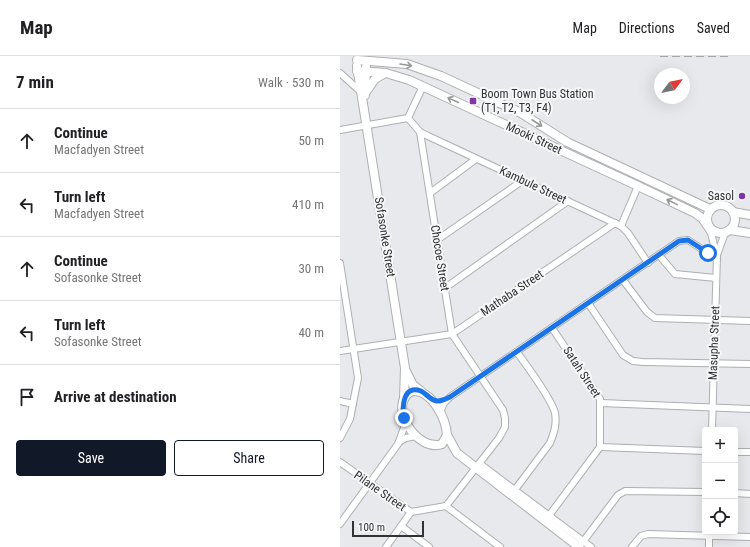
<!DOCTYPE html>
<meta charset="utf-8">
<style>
body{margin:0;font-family:"Roboto Condensed",sans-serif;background:#f6f6f6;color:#202124}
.controls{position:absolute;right:12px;bottom:12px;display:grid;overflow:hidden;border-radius:4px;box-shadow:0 4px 16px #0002}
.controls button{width:36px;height:36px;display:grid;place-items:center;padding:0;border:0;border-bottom:1px solid #e0e0e0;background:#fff;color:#202124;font:20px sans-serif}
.compass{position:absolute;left:314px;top:12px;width:36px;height:36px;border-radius:50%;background:#fff;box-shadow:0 4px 16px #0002;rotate:58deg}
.scale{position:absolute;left:12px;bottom:10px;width:72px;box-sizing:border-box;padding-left:4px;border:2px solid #323233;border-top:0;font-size:11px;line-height:14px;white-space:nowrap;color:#323233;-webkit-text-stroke:3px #f5f7f9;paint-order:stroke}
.stop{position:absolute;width:12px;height:12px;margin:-9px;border:3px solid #1a73e8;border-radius:50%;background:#fff}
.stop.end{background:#1a73e8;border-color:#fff;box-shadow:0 1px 4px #0008}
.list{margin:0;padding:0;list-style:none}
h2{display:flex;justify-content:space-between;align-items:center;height:52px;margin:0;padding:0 16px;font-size:17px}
h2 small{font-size:13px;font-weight:400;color:#757577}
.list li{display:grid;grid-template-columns:26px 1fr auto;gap:12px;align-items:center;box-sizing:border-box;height:64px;padding:0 16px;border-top:1px solid #e0e0e0}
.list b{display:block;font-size:15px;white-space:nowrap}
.list p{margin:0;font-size:13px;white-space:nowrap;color:#757577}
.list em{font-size:13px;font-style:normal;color:#757577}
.actions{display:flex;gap:8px;padding:12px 16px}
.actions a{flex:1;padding:9px 0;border:1px solid #111827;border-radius:4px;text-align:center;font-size:14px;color:#111827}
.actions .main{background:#111827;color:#fff}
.icon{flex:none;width:22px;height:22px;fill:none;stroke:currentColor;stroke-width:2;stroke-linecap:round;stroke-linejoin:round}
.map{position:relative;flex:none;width:410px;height:491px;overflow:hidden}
header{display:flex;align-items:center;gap:24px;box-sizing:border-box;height:56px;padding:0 20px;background:#fff;border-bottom:1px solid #e0e0e0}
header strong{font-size:19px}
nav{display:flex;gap:22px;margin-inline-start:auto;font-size:14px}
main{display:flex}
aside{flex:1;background:#fff}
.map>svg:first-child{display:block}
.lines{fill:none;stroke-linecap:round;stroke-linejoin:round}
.minor-casing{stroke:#adafb1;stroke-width:8}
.major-casing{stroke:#adafb1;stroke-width:10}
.minor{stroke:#fff;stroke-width:6}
.major{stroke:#fff;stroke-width:8}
.rail{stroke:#8e8e90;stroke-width:1.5;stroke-dasharray:8 4;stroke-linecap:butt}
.oneway{stroke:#989899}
.route{stroke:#1a73e8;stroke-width:5}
.poi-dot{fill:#8334a4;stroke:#f5f7f9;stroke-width:1.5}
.labels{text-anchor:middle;stroke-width:4;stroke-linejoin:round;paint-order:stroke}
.poi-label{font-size:12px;fill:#323233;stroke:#f5f7f9;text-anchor:start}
.street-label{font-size:12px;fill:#323233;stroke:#f5f7f9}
</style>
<header>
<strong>Map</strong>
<nav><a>Map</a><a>Directions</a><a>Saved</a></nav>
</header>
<main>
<aside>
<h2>7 min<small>Walk · 530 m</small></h2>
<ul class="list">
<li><svg class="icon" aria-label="ahead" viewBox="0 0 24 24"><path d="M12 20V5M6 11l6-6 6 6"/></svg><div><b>Continue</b><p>Macfadyen Street</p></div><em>50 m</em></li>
<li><svg class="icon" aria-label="left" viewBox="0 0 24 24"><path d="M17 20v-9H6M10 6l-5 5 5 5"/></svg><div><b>Turn left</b><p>Macfadyen Street</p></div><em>410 m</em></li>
<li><svg class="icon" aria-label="ahead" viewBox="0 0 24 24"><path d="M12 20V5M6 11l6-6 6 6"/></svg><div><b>Continue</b><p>Sofasonke Street</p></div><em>30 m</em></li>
<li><svg class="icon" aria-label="left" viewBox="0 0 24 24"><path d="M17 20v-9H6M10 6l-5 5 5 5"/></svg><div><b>Turn left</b><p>Sofasonke Street</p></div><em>40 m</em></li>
<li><svg class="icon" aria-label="arrive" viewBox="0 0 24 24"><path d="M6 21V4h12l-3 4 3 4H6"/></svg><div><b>Arrive at destination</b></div></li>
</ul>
<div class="actions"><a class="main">Save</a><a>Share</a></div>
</aside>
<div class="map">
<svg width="410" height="491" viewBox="0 0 410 491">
<rect width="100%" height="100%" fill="#e8e9ec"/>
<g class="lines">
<g class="minor-casing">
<g id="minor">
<path d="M0 17 21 36"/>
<path d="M68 62 80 76 88 80 281 170 288 177 308 207"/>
<path d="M0 74 68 62 83 30"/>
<path d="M90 137 136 103"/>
<path d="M361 162 371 177 375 193"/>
<path d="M281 170 298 130"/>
<path d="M97 184 182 125"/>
<path d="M319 199 335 218 376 222"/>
<path d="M0 207 18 322 10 363 0 382"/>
<path d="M283 224 307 256 315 262 410 265"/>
<path d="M105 232 228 145"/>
<path d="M248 247 283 299 293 305 303 306 410 308"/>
<path d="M0 295 112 278 275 167"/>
<path d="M0 345 13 348"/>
<path d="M261 347 410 353"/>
<path d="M100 356 104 347 110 341 339 185 348 184 377 203"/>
<path d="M372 374 377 199 385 177"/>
<path d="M59 386 66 382 76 380"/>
<path d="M260 391 365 395"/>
<path d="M395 396H410"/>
<path d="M0 406 71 456 106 450 159 382 165 371V362L163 354 112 278 80 76"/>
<path d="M140 408 251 491"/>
<path d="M395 437 410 438"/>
<path d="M171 439 210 387C214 377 217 368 215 357 212 343 186 309 177 296"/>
<path d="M106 450 160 491"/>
<path d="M205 465 260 391V343L212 272"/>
<path d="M0 468 58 388 66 366"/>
<path d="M61 470 89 491"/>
<path d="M46 491 71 456"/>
<path d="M239 491 278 439 285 435 365 436"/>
<path d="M292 491 301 480 308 478 410 481"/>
<path d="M369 491V477"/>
</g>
</g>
<g class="major-casing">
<g id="major">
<path d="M17 4 67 8 101 20 181 57 227 86 370 153"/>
<path d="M17 10 65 312 64 343"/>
<path d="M17 15 46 17 69 24 298 130 355 157 366 165"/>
<path d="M26 36 35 23 45 17"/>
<path d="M25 39 26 11"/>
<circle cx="381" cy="163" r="14"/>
<path d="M393 156 410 159"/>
<path d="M390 174 410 177"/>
<path d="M66 315 73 329 81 335"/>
<path d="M72 335C92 333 106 363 107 379L102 388C77 397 46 348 72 335Z"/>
<path d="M107 379 117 397 239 491"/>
</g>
</g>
<use href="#minor" class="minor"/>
<use href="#major" class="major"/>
<path class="rail" d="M320 0H388"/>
</g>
<defs><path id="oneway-shaft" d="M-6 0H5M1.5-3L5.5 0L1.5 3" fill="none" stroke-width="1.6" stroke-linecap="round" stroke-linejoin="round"/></defs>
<g class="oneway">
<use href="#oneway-shaft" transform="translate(66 9) rotate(9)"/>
<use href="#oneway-shaft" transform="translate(113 44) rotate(-155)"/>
<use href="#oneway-shaft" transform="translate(197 67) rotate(33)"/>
<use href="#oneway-shaft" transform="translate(332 146) rotate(-154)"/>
</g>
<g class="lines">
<path class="route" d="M64 362C62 351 63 328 81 335 87 338 90 344 97 345 101 345 106 343 110 341L339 185 348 184 368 197"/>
</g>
<g class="poi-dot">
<rect x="129" y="41" width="8" height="8" rx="2"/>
<circle cx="402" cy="140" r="4"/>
</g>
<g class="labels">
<g class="poi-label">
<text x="141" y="42">Boom Town Bus Station<tspan x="141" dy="14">(T1, T2, T3, F4)</tspan></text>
<text x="394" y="144" text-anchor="end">Sasol</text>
</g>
<g class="street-label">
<text transform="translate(194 82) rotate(25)" y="4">Mooki Street</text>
<text transform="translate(193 129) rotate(25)" y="4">Kambule Street</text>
<text transform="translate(45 181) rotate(81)" y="4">Sofasonke Street</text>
<text transform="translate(100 202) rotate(81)" y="4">Chocoe Street</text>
<text transform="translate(172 237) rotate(-34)" y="4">Mathaba Street</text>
<text transform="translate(374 287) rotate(-88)" y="4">Masupha Street</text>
<text transform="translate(242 316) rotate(57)" y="4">Satah Street</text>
<text transform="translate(40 435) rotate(35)" y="4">Pilane Street</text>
</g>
</g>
</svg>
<div class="controls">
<button>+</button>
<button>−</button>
<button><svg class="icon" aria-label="locate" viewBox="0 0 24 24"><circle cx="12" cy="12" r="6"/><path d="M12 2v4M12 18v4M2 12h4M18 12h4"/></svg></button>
</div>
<svg class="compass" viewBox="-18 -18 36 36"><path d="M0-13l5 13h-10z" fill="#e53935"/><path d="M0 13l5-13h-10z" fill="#757577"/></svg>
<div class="scale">100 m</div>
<div class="stop" style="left:368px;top:197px"></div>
<div class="stop end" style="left:64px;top:362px"></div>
</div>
</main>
